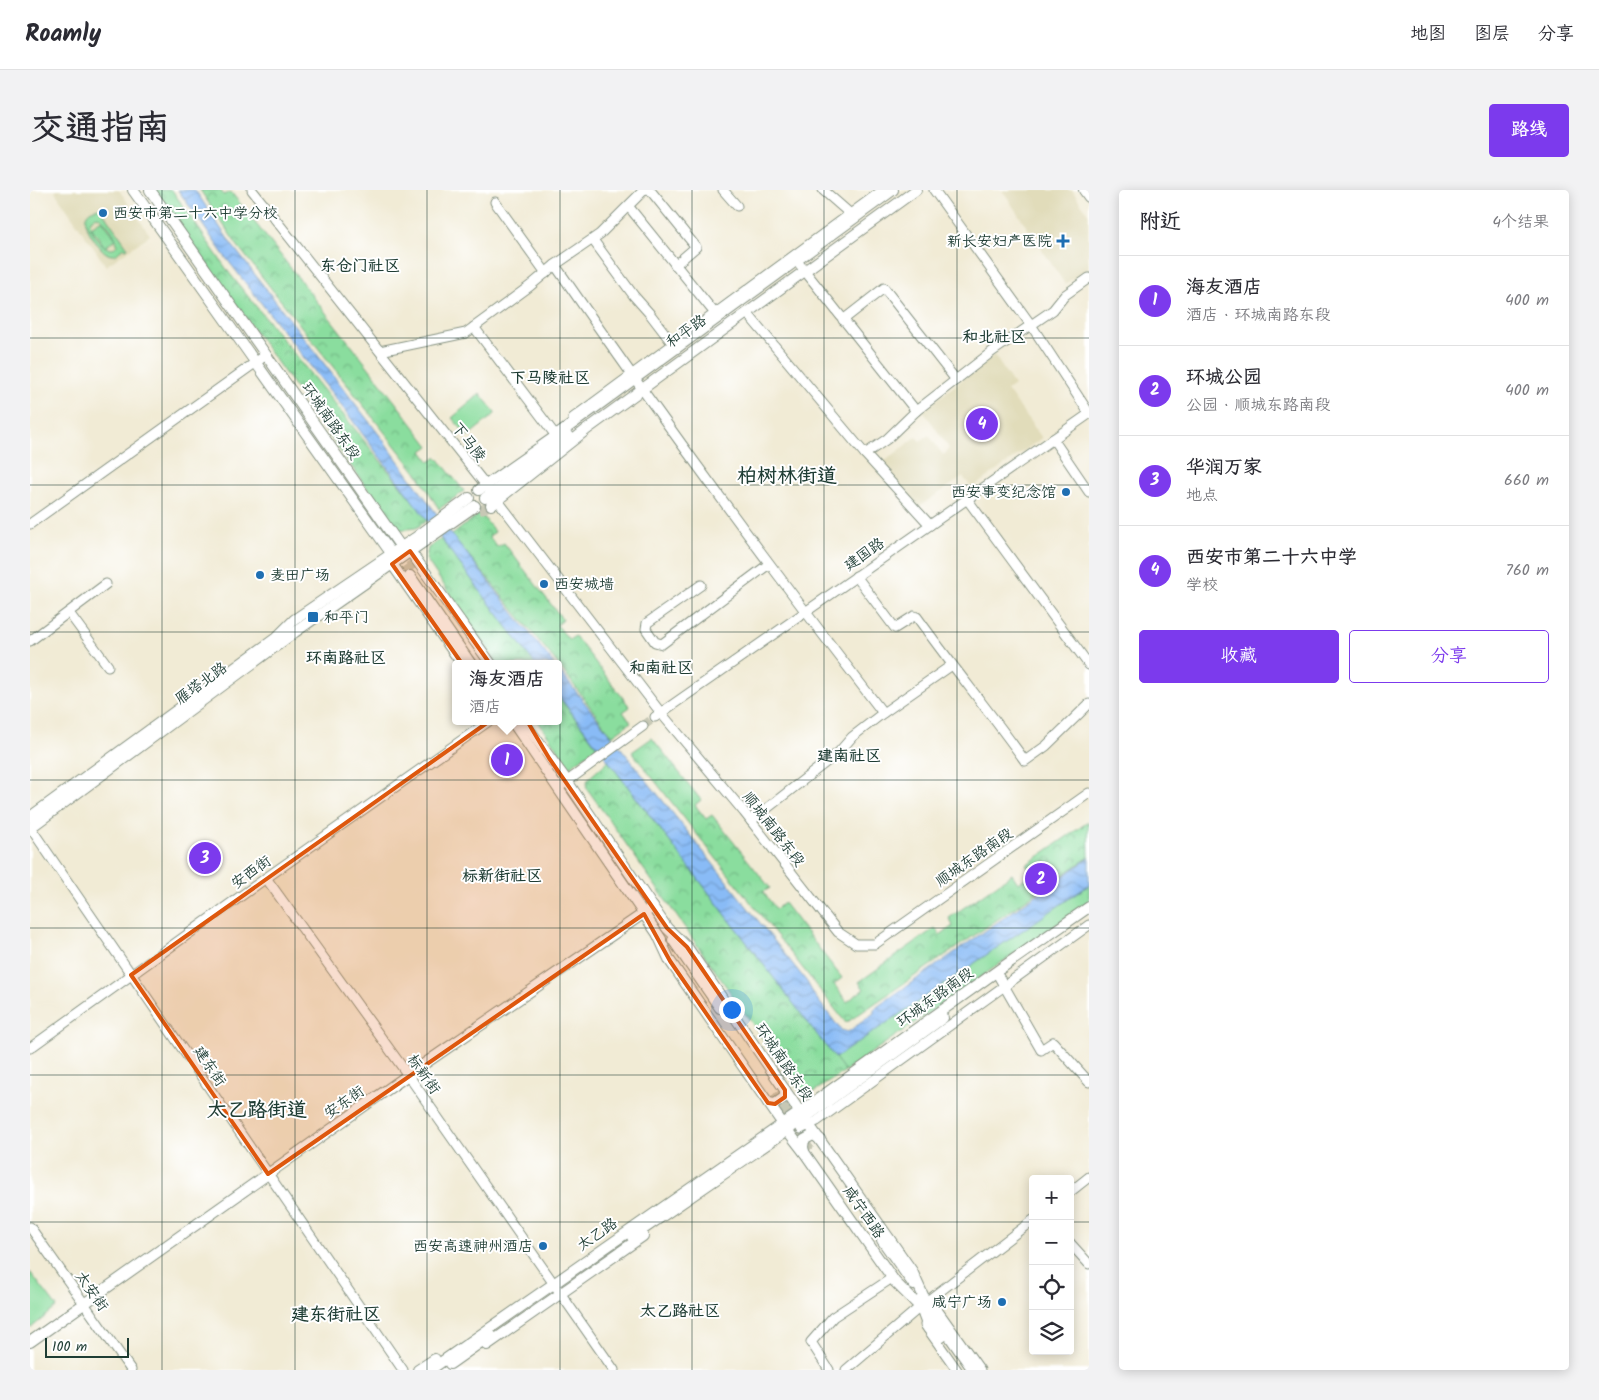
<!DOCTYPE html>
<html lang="zh">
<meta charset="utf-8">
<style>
body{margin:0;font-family:Kalam,"LXGW WenKai TC",sans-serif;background:#f2f2f3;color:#2b2b33}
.controls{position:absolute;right:15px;bottom:15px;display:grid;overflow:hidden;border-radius:5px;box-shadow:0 2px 12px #0003}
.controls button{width:45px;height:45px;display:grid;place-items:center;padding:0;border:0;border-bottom:1px solid #e1e1e2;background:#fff;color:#2b2b33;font:25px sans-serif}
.scale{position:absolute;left:15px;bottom:12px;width:84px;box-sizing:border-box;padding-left:5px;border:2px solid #1f3d34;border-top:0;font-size:14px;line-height:18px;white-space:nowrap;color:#1f3d34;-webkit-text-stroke:4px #fff;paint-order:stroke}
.you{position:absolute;left:701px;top:819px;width:18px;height:18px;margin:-12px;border:4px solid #fff;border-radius:50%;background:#1a73e8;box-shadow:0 0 0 8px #1a73e833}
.badge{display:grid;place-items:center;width:32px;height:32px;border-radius:50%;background:#7c3aed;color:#fff;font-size:16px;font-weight:700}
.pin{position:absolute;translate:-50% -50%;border:2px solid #fff;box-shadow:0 1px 5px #0006}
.popup{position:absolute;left:422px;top:470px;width:110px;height:65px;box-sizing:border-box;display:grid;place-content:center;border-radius:5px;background:#fff;filter:drop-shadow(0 1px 4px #0005);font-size:16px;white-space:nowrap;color:#7c7c81}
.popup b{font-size:19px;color:#2b2b33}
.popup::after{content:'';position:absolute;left:50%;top:100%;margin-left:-10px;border:10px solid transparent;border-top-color:#fff}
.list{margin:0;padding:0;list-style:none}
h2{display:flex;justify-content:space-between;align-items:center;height:65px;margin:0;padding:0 20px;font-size:21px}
h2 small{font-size:16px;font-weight:400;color:#7c7c81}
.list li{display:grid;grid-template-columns:32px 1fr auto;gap:15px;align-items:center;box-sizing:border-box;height:90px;padding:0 20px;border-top:1px solid #e1e1e2}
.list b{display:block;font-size:19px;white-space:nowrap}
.list p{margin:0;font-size:16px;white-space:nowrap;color:#7c7c81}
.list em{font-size:16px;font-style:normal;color:#7c7c81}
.actions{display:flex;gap:10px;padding:15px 20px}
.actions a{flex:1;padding:11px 0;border:1px solid #7c3aed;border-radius:5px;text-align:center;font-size:18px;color:#7c3aed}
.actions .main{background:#7c3aed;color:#fff}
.icon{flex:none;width:28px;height:28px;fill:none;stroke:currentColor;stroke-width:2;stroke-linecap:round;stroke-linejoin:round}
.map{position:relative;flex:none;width:1059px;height:1180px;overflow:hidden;border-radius:5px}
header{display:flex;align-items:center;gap:30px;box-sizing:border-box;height:70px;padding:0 25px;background:#fff;border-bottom:1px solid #e1e1e2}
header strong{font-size:24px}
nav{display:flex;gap:28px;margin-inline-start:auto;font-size:18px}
.intro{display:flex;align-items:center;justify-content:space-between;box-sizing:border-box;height:120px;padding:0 30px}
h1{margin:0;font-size:35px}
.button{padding:12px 22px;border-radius:5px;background:#7c3aed;color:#fff;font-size:18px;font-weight:700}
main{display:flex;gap:30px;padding:0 30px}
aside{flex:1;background:#fff;border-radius:5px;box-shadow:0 2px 12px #0003}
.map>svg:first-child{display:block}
.built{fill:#e1dcba}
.green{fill:#8add9e;stroke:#548d69;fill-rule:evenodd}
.park{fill:url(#park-crowns);stroke:#548d69}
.water{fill:url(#water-waves);stroke:#547c95}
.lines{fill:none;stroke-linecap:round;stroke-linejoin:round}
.minor-tunnel{stroke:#c7c8b5;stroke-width:9;stroke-dasharray:9 4.5;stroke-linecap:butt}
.major-tunnel{stroke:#c7c8b5;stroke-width:10;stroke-dasharray:10 5;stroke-linecap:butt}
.minor-casing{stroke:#889484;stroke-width:11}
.major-casing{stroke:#889484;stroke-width:12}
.minor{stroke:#fff;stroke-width:9}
.major{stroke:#fff;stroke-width:10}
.marked{fill:#de580e;fill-opacity:0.2;stroke:#de580e;stroke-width:4;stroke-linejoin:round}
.grid{fill:none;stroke:#1f3d34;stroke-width:1;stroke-opacity:0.55}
.poi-dot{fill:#1f6fb2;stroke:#fff;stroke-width:2}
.labels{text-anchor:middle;stroke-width:4;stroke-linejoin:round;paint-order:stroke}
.poi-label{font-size:15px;fill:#1f3d34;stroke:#fff;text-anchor:start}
.street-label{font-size:15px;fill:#1f3d34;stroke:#fff}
.neighbourhood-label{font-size:16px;font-weight:bold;fill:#1f3d34;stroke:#fff}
.quarter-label{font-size:18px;font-weight:bold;fill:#1f3d34;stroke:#fff}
.district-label{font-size:20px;font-weight:bold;fill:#1f3d34;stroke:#fff}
</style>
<header>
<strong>Roamly</strong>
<nav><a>地图</a><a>图层</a><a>分享</a></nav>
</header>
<div class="intro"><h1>交通指南</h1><a class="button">路线</a></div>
<main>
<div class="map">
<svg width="1059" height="1180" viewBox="0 0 1059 1180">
<defs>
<pattern id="park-crowns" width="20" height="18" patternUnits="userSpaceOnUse" patternTransform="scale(1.25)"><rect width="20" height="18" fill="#8add9e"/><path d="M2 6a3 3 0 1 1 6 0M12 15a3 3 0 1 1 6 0" fill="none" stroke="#70b482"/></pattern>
<pattern id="water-waves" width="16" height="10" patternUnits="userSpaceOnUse" patternTransform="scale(1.25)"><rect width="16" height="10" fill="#89bbf6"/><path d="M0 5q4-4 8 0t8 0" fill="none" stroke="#6f99c8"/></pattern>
</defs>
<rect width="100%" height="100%" fill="#fff"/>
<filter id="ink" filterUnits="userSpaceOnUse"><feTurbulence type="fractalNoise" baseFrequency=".02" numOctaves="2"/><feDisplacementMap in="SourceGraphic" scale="10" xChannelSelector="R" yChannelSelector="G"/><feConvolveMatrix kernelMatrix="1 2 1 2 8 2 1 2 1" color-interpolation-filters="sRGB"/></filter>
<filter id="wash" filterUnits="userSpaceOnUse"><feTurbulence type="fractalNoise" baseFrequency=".0096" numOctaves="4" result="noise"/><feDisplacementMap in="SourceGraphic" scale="20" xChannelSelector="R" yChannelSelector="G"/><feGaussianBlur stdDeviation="1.12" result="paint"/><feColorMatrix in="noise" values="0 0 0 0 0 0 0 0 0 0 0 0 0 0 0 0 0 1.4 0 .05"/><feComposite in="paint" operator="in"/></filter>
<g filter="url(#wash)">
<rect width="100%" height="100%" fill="#f1ebd5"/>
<g class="built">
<path d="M27 0H89L120 45 76 76 25 2Z"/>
<path d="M972 0H1042L1059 25V78L1035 94Z"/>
<path d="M964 165 984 195 977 200 1012 248 942 298 933 287 888 317 849 276 886 247 890 251 899 245 913 265 916 263 919 258 893 220Z"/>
</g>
<g class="green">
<path d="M70 18 98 58 96 59 93 57C82 75 71 59 63 48 55 36 49 20 70 18ZM66 26C75 29 87 46 87 55L83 59C73 60 57 39 61 30Z"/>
<path d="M72 30 86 49 75 57 61 37Z"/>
<path d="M450 204 465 222V224L438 246 422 228Z"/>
<path d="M1059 695V712L815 881 805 868Z"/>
<path d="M0 1082 27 1117 1 1138 0 1137Z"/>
</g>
<g class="park">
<path d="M124 0H142L200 84 398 330 386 338 367 340Z"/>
<path d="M170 0H190L194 5 201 2 336 174 399 256 392 261 400 272 407 267 434 301 409 319 389 286 207 55Z"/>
<path d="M450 323 465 342 459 346 467 357 474 353 533 430 527 435 539 450 545 446 600 517 593 522 601 532 582 546 528 474 422 345Z"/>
<path d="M411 349 505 474H468L396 369 398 358Z"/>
<path d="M528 506 567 557 540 577 508 531H528Z"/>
<path d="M622 548 671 610 665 615 676 629 682 625 740 698 733 702 746 719 754 713 812 788 804 794 817 812 834 799 829 792 905 738 910 745 923 736 919 728 982 684 988 693 1002 683 996 675 1058 632 1059 667 816 833 602 562Z"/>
<path d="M578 571 805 868 815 881 785 901 776 904 769 900 556 597 558 589Z"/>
</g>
<g class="water">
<path d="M148 0H165L202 55 351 247 422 345 524 474H505L307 210 196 68Z"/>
<path d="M528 479 777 792 784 805 811 840 818 842 844 823V819L1059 668V695L805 868 528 505Z"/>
</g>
</g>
<g filter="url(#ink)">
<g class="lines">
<g class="minor-tunnel">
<path d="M449 321 461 315"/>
<path d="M613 536 625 527"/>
</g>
<g class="major-tunnel">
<path d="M371 358 388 382"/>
<path d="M365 364 380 386"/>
<path d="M748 901 771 932"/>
<path d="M741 906 780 960"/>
</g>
<g class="minor-casing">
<g id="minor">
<path d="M222 0 462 303 631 523 714 622 808 742 826 754H845L1059 603"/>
<path d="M620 0 666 57 645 75"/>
<path d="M693 0 707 16"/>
<path d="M793 0 825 28"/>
<path d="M904 0 1001 135 1059 223"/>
<path d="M465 12 516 83"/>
<path d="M599 17 687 126"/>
<path d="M563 50 604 106 620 124 646 158"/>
<path d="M767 71 886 221"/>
<path d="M525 75C630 227 739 376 853 523"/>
<path d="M717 123 835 264 900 335"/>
<path d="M813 130 854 98 926 190"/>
<path d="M444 137 526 246"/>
<path d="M350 161 436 143 500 96 525 75 570 44 614 0"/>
<path d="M543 228 853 0"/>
<path d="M1023 249 1059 302"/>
<path d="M835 264 857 249 886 221 963 161 1023 120 1035 105 1059 88"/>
<path d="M937 309 1059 475"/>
<path d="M0 334 236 165"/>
<path d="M826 386 865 438 884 426 887 427C922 476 960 522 995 571L1016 556 1059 514"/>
<path d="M671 395 617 433 616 439 625 452 632 454 739 374"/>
<path d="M39 423 78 476"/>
<path d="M0 451 76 394"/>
<path d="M625 527 1059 224"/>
<path d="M528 598 613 536"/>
<path d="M721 631 809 562 822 547 853 523 922 475"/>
<path d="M0 637 373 1180"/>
<path d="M236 688 378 885 584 1180"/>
<path d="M969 787 1011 860 1023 852 1059 892"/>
<path d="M0 858 236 688 459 531"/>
<path d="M771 939 787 931 1059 735"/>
<path d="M1040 1002 1059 987"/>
<path d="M0 1037 101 1180"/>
<path d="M1040 1053 1059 1074"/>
<path d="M908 1121 950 1180"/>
<path d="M911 1126 896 1112 1003 1030"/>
<path d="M895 1135 927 1180"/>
<path d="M799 1180 781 1152 803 1127 862 1088"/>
<path d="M816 1180 890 1117 898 1139"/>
</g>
</g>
<g class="major-casing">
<g id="major">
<path d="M103 0 361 363 362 374 432 474"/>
<path d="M120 0 371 357 380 361 461 474"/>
<path d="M1054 0 1059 7"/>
<path d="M449 300 526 246 863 0"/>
<path d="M455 308 539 246"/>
<path d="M461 315 556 240 886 0"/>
<path d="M380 386 441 474"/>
<path d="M482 531 631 749"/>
<path d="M493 531 537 591 637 738 657 757 770 922 882 1081 896 1112"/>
<path d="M0 627 246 448 264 430 385 348 439 308"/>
<path d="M0 638 265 442 445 316"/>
<path d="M628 745 640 771 757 940 774 962 865 1092 890 1117"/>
<path d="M643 750 690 818"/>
<path d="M738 913 745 914 755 907V900"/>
<path d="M774 962 773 957 774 950 783 945 790 949"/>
<path d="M602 1047 775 928 913 828"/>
<path d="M852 1050 884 1095"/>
<path d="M892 1107 943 1180"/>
<path d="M887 1112 912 1147"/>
<path d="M0 1152 378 885 623 717"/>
<path d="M457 1155 613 1046"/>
<path d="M420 1174 461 1145"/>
<path d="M388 1180 405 1169"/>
<path d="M400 1180 770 922 970 779 1059 717"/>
</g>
</g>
<use href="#minor" class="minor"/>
<use href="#major" class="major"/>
</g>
</g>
<path class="marked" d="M380 361 480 502 519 568 637 738 657 757 755 900V907L745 914 738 913 640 771 614 724 238 984 101 785 468 525 362 374Z"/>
<path class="grid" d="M132 0V1180M265 0V1180M397 0V1180M530 0V1180M662 0V1180M794 0V1180M927 0V1180M0 148H1059M0 295H1059M0 442H1059M0 590H1059M0 738H1059M0 885H1059M0 1032H1003M1040 1032H1059"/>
<g class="poi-dot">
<circle cx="73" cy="23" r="5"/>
<path d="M1030.5 43.5h5v5h5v5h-5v5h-5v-5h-5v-5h5z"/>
<circle cx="1036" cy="302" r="5"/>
<circle cx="230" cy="385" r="5"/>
<circle cx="514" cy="394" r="5"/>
<rect x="277" y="421" width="12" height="12" rx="2.5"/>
<circle cx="513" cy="1056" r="5"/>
<circle cx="972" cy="1112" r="5"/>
</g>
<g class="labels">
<g class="poi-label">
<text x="83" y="28">西安市第二十六中学分校</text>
<text x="1022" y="56" text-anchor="end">新长安妇产医院</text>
<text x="1026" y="307" text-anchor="end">西安事变纪念馆</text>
<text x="240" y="390">麦田广场</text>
<text x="524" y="399">西安城墙</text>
<text x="294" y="432">和平门</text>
<text x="503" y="1061" text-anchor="end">西安高速神州酒店</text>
<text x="962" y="1117" text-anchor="end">咸宁广场</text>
</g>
<g class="street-label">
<text transform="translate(656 141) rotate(-35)" y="5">和平路</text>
<text transform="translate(301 231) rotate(55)" y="5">环城南路东段</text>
<text transform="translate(439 252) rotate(52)" y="5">下马陵</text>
<text transform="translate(834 364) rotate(-35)" y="5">建国路</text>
<text transform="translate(171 493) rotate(-36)" y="5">雁塔北路</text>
<text transform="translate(744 639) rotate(52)" y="5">顺城南路东段</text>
<text transform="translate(944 667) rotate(-35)" y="5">顺城东路南段</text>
<text transform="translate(221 682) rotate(-36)" y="5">安西街</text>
<text transform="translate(905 807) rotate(-36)" y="5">环城东路南段</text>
<text transform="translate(754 872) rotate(56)" y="5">环城南路东段</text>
<text transform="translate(180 876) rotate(56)" y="5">建东街</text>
<text transform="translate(394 884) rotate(55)" y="5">标新街</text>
<text transform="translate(314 912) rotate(-35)" y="5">安东街</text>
<text transform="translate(834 1022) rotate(55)" y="5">咸宁西路</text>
<text transform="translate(567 1044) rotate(-35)" y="5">太乙路</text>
<text transform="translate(62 1101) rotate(55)" y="5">太安街</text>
</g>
<g class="neighbourhood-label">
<text x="330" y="81">东仓门社区</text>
<text x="964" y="152">和北社区</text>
<text x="520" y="193">下马陵社区</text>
<text x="316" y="473">环南路社区</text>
<text x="631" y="483">和南社区</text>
<text x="819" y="571">建南社区</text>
<text x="472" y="691">标新街社区</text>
<text x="650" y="1126">太乙路社区</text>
</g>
<g class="quarter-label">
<text x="306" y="1130">建东街社区</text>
</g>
<g class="district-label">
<text x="757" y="292">柏树林街道</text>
<text x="227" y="926">太乙路街道</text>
</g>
</g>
</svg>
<div class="controls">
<button>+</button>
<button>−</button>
<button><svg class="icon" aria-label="locate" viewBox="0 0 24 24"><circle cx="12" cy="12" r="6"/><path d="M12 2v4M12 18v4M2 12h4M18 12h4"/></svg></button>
<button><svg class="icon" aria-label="layers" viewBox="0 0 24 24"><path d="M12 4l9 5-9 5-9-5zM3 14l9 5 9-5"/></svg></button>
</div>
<div class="scale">100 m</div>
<div class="you"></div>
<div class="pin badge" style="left:477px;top:570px">1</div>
<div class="popup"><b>海友酒店</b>酒店</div>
<div class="pin badge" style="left:1011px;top:689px">2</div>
<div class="pin badge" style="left:175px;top:668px">3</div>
<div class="pin badge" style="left:952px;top:234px">4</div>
</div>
<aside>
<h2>附近<small>4个结果</small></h2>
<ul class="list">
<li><span class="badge">1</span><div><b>海友酒店</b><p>酒店 · 环城南路东段</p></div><em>400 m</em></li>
<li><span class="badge">2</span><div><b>环城公园</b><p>公园 · 顺城东路南段</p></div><em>400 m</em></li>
<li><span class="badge">3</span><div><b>华润万家</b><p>地点</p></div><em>660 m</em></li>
<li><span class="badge">4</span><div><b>西安市第二十六中学</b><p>学校</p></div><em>760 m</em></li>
</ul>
<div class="actions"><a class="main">收藏</a><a>分享</a></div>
</aside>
</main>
